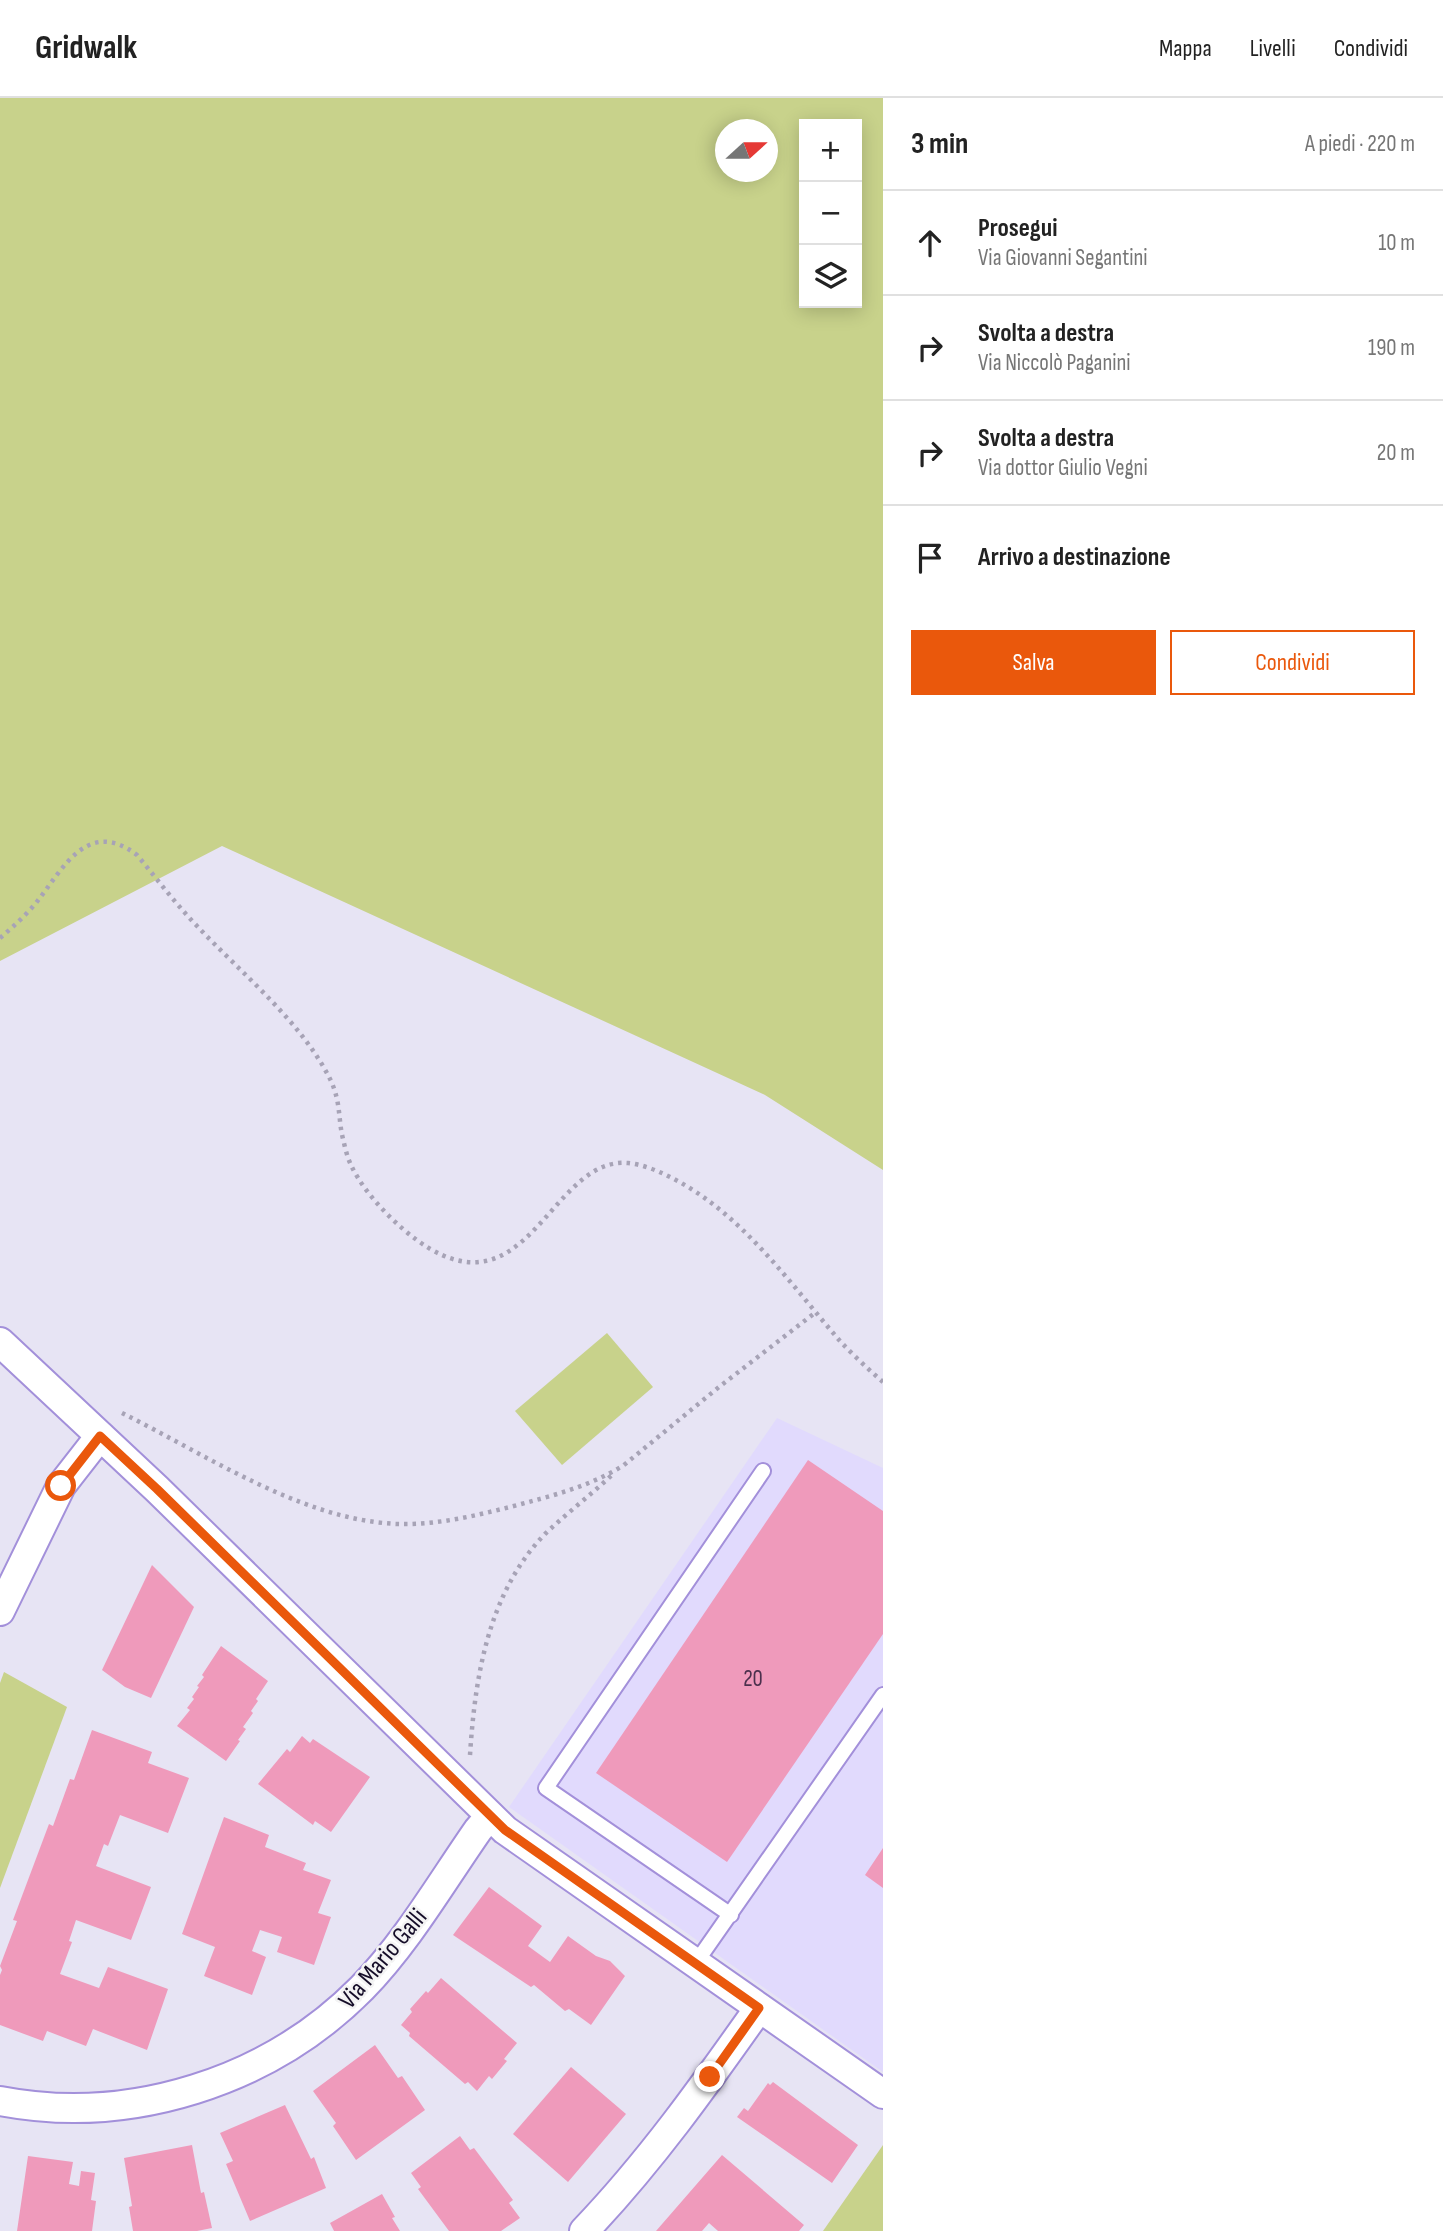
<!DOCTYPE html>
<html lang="it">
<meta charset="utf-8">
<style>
body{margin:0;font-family:"Sofia Sans Condensed",sans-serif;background:#f6f6f6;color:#222}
.controls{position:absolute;right:21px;top:21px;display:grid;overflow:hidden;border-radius:0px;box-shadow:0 4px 18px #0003}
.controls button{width:63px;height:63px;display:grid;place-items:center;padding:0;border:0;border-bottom:2px solid #e0e0e0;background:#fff;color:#222;font:35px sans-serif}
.compass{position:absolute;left:715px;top:21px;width:63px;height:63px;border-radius:50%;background:#fff;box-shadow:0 4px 18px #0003;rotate:69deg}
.stop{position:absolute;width:21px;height:21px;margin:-16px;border:5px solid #ea580c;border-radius:50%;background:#fff}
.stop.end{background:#ea580c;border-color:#fff;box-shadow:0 2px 7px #0008}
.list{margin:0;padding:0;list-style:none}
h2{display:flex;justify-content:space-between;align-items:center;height:91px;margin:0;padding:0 28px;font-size:30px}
h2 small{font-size:23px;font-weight:400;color:#767676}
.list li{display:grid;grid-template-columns:46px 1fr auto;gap:21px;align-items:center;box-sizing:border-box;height:105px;padding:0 28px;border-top:2px solid #e0e0e0}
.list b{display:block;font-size:26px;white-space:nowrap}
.list p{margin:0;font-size:23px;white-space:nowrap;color:#767676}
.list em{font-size:23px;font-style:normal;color:#767676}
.actions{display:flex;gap:14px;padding:21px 28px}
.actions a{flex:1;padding:16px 0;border:2px solid #ea580c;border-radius:0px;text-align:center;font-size:24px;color:#ea580c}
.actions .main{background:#ea580c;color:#fff}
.icon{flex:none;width:38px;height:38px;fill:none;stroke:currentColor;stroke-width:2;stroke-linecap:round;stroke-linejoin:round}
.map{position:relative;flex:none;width:883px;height:2133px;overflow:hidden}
header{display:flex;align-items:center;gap:42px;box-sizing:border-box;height:98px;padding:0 35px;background:#fff;border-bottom:2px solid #e0e0e0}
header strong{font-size:33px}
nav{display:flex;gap:38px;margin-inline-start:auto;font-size:24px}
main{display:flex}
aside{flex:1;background:#fff}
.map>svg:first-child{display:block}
.built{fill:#e1dafd}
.green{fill:#c8d28b;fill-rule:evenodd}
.building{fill:#ef9abb}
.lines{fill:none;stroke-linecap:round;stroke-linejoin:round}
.lane-casing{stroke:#a390da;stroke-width:18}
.street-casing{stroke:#a390da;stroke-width:32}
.path{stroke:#a7a3b6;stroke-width:4.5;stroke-dasharray:3.5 5;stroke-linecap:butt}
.lane{stroke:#fff;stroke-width:14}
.street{stroke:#fff;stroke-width:28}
.route{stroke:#ea580c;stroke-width:9}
.labels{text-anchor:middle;stroke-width:5;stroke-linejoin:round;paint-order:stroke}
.number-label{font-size:23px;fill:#4c304d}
.street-label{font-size:26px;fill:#150d28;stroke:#f3f3f3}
</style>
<header>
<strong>Gridwalk</strong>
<nav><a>Mappa</a><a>Livelli</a><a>Condividi</a></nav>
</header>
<main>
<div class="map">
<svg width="883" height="2133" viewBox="0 0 883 2133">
<rect width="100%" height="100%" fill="#e7e4f4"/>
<path class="built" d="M777 1320 883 1370V1974L509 1709Z"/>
<g class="green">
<path d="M0 0H883V1072L765 997 222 748 0 863ZM804 26H857V205H804ZM726 32H768V74H726Z"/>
<path d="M607 1235 653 1289 562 1367 515 1313Z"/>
<path d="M4 1574 67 1609 0 1790V1585Z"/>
<path d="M883 2047V2133H823Z"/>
</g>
<g class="building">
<path d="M808 1362 883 1413V1536L727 1764 596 1675Z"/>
<path d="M152 1467 194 1509 151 1600 125 1589 102 1572Z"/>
<path d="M221 1548 268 1583 256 1601 258 1603 251 1613 253 1615 243 1629 246 1631 238 1642 240 1643 226 1663 177 1628 190 1612 187 1610 194 1601 192 1599 199 1589 197 1588 204 1579 202 1577Z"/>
<path d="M92 1632 152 1654 148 1665 189 1680 168 1735 120 1717 108 1748 104 1746 96 1768 151 1789 131 1842 76 1822 69 1843 72 1844 60 1876 99 1890 108 1869 168 1891 147 1952 93 1931 86 1948 47 1933 43 1943 0 1927V1877L2 1872 0 1868 17 1823 13 1822 49 1726 53 1728 70 1681 74 1682Z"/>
<path d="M302 1638 310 1645 313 1641 370 1679 331 1734 315 1723 313 1727 258 1686 287 1651 290 1654Z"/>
<path d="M224 1719 269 1737 265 1749 306 1765 303 1772 331 1782 318 1815 331 1819 314 1867 277 1854 282 1839 260 1832 252 1853 266 1859 252 1897 204 1878 215 1849 182 1836Z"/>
<path d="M883 1750V1790L865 1777Z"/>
<path d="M489 1789 542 1828 528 1848 550 1864 568 1838 596 1858 610 1863 625 1878 591 1927 569 1911 565 1913 534 1887 531 1889 453 1837Z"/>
<path d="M441 1880 517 1945 504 1961 507 1963 492 1981 489 1978 477 1993 468 1984 465 1986 409 1938 410 1935 401 1927 412 1914 410 1911 426 1893 428 1895Z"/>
<path d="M375 1947 398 1980 402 1978 425 2012 356 2062 333 2028 336 2025 313 1993Z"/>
<path d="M571 1969 626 2016 568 2084 513 2036Z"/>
<path d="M773 1984 858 2047 832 2085 737 2019 744 2010 748 2013 768 1985 770 1987Z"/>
<path d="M285 2007 311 2061 314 2059 326 2090 250 2123 226 2066 233 2063 220 2035Z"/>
<path d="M460 2038 470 2052 474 2050 513 2102 509 2105 520 2120 501 2133H449L418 2091 421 2089 411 2075Z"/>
<path d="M192 2047 201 2095 204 2094 212 2130 197 2133H133L129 2109 132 2108 124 2060Z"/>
<path d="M722 2057 804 2127 799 2133H718L709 2125 702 2133H656Z"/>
<path d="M28 2058 73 2064 69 2086 79 2088 81 2073 95 2075 91 2102 96 2103 92 2133H17Z"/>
<path d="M382 2096 395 2119 392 2120 400 2133H334L330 2125Z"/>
</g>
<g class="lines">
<g class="lane-casing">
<g id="lane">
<path d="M731 1817 546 1690 763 1373"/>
<path d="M695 1866 883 1597"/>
</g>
</g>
<g class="street-casing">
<g id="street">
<path d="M0 1244 157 1391 505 1732 883 1996"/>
<path d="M0 1513 61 1388 100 1338"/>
<path d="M0 2003C130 2028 269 1984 362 1890 407 1844 441 1785 478 1732L490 1718"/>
<path d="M584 2133C650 2064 704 1988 759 1910"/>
</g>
</g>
<g class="path">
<path d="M0 840C13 829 25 818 36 805 63 771 87 719 137 757 157 781 175 805 197 828 241 875 303 925 331 983 341 1005 338 1021 343 1041 345 1049 347 1059 351 1067 366 1100 410 1143 442 1157 532 1197 556 1059 628 1065 640 1066 653 1071 664 1076 739 1111 787 1182 840 1243 853 1257 868 1271 883 1284"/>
<path d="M122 1315C209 1358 312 1429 411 1426 445 1425 478 1417 510 1409 551 1398 589 1389 624 1367"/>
<path d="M624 1367 719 1289 816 1214"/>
<path d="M470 1657C475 1579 488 1495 545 1436 567 1415 592 1396 614 1375"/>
</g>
<use href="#lane" class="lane"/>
<use href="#street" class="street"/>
</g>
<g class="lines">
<path class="route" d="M61 1388 100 1338 157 1391 505 1732 759 1910 710 1979"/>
</g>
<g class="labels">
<g class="number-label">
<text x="753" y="1588">20</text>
</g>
<g class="street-label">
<text transform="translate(382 1860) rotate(-50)" y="9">Via Mario Galli</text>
</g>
</g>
</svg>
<div class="controls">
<button>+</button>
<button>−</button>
<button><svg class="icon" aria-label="layers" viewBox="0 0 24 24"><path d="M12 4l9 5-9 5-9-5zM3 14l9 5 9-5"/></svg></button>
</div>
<svg class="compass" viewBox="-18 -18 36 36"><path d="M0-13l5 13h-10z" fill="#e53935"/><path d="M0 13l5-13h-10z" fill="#767676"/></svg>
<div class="stop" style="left:61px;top:1388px"></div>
<div class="stop end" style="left:710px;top:1979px"></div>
</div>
<aside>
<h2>3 min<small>A piedi · 220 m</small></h2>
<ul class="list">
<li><svg class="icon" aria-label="ahead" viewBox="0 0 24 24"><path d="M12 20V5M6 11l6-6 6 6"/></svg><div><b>Prosegui</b><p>Via Giovanni Segantini</p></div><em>10 m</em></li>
<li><svg class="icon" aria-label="right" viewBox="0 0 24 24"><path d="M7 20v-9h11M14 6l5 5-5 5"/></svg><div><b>Svolta a destra</b><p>Via Niccolò Paganini</p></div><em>190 m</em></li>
<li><svg class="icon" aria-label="right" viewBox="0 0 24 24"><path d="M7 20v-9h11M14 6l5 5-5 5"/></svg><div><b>Svolta a destra</b><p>Via dottor Giulio Vegni</p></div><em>20 m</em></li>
<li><svg class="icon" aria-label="arrive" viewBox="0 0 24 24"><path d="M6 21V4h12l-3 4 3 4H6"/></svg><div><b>Arrivo a destinazione</b></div></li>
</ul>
<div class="actions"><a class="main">Salva</a><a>Condividi</a></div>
</aside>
</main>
